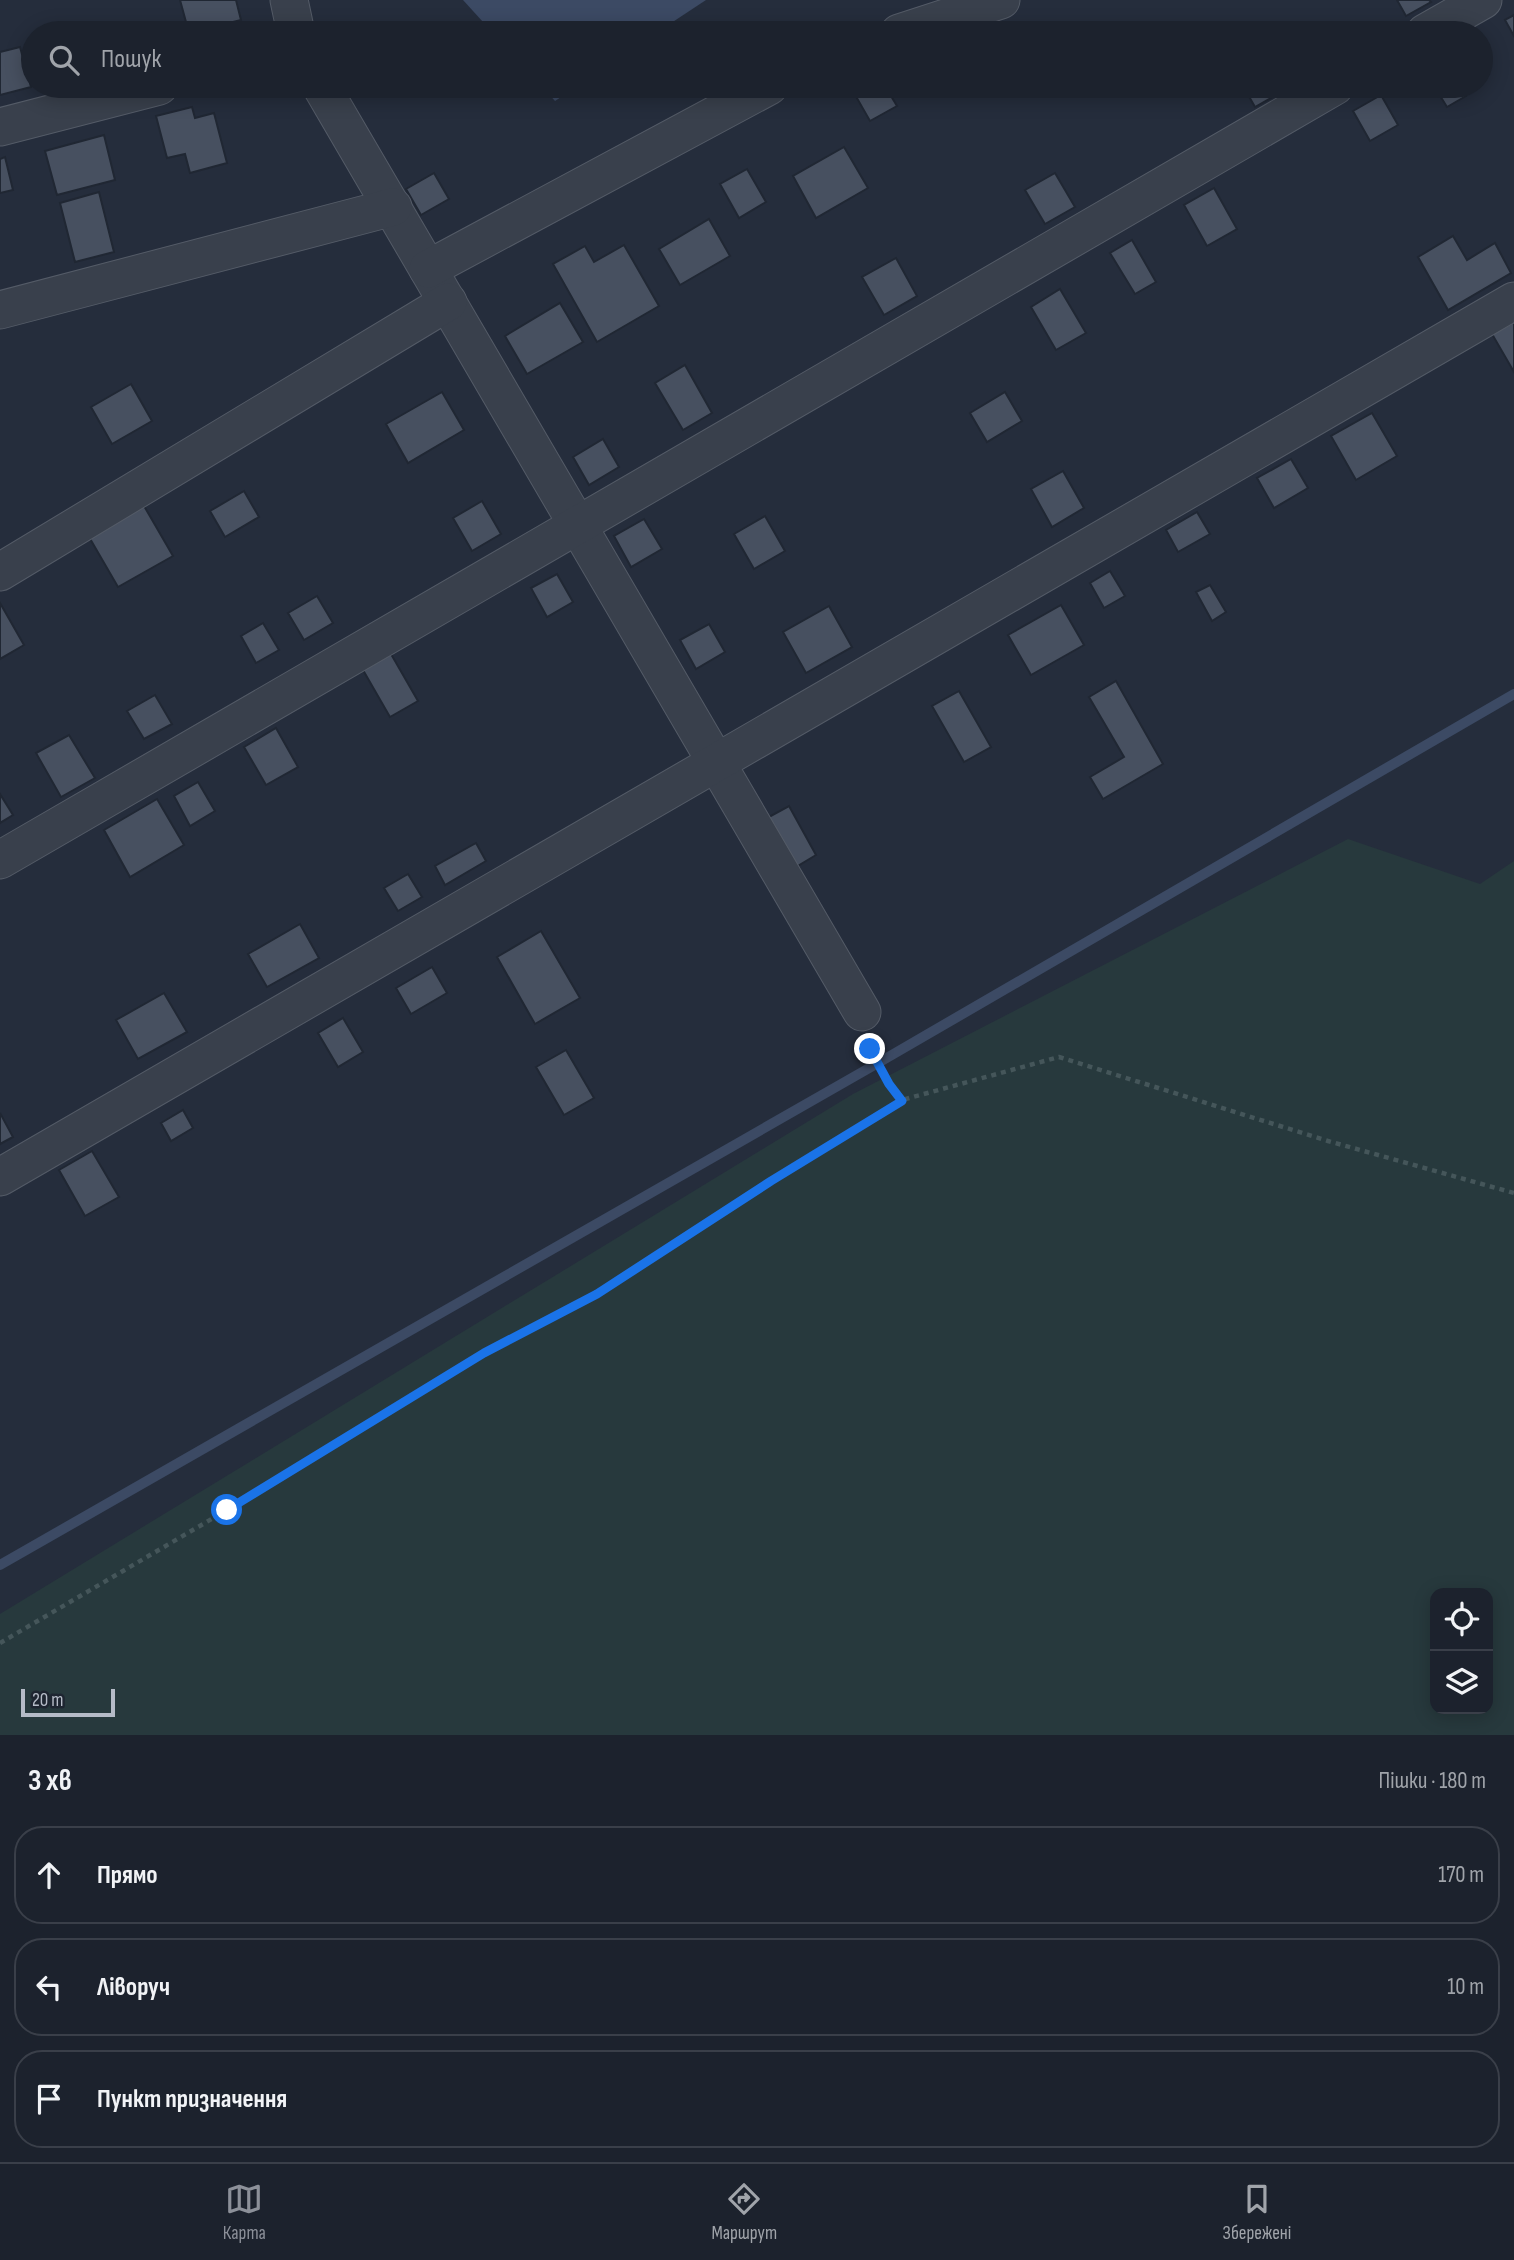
<!DOCTYPE html>
<html lang="uk">
<meta charset="utf-8">
<style>
body{margin:0;font-family:"Sofia Sans Condensed",sans-serif;background:#292f39;color:#f1f3f6}
.controls{position:absolute;right:21px;bottom:21px;display:grid;overflow:hidden;border-radius:14px;box-shadow:0 4px 18px #0003}
.controls button{width:63px;height:63px;display:grid;place-items:center;padding:0;border:0;border-bottom:2px solid #3a3f49;background:#1c222d;color:#f1f3f6;font:35px sans-serif}
.scale{position:absolute;left:21px;bottom:18px;width:94px;box-sizing:border-box;padding-left:7px;border:4px solid #b5bbc7;border-top:0;font-size:19px;line-height:24px;white-space:nowrap;color:#b5bbc7;-webkit-text-stroke:5px #1e2531;paint-order:stroke}
.stop{position:absolute;width:21px;height:21px;margin:-16px;border:5px solid #1a73e8;border-radius:50%;background:#fff}
.stop.end{background:#1a73e8;border-color:#fff;box-shadow:0 2px 7px #0008}
.list{margin:0;padding:0;list-style:none}
h2{display:flex;justify-content:space-between;align-items:center;height:91px;margin:0;padding:0 28px;font-size:30px}
h2 small{font-size:23px;font-weight:400;color:#a0a4aa}
.list li{display:grid;grid-template-columns:46px 1fr auto;gap:21px;align-items:center;box-sizing:border-box;height:98px;margin:0 14px 14px;padding:0 14px;border:2px solid #3a3f49;border-radius:28px}
.list b{display:block;font-size:26px;white-space:nowrap}
.list em{font-size:23px;font-style:normal;color:#a0a4aa}
.icon{flex:none;width:38px;height:38px;fill:none;stroke:currentColor;stroke-width:2;stroke-linecap:round;stroke-linejoin:round}
.map{position:relative;flex:none;width:1514px;height:1735px;overflow:hidden}
.search{position:absolute;background:#1c222d;box-shadow:0 4px 18px #0003;left:21px;right:21px;top:21px;height:77px;display:flex;align-items:center;gap:18px;box-sizing:border-box;padding:0 24px;border-radius:38px;color:#a0a4aa;font-size:26px}
.sheet{height:427px;background:#1c222d}
nav{display:flex;justify-content:space-around;align-items:center;box-sizing:border-box;height:98px;border-top:2px solid #3a3f49;background:#1c222d;font-size:19px;color:#a0a4aa}
nav a{display:grid;justify-items:center;gap:4px}
nav .on{color:#8c9099}
.map>svg:first-child{display:block}
.green{fill:#27393d;fill-rule:evenodd}
.water{fill:#3c4a64}
.lines{fill:none;stroke-linecap:round;stroke-linejoin:round}
.stream{stroke:#3c4a64;stroke-width:10}
.building{fill:#475060;stroke:#202733;stroke-width:2}
.street-casing{stroke:#545b67;stroke-width:39}
.path{stroke:#45565a;stroke-width:4.5;stroke-dasharray:5 5;stroke-linecap:butt}
.street{stroke:#39404c;stroke-width:37}
.route{stroke:#1a73e8;stroke-width:9}
</style>
<div class="map">
<svg width="1514" height="1735" viewBox="0 0 1514 1735">
<rect width="100%" height="100%" fill="#252d3c"/>
<path class="green" d="M1348 839 1480 884 1514 861V1735H0V1614L853 1094ZM1435 1593H1488V1709H1435Z"/>
<g class="water">
<path d="M463 0H706L656 33H493Z"/>
<path d="M542 86H578L555 101Z"/>
</g>
<g class="lines">
<path class="stream" d="M0 1565 878 1063 1514 694"/>
</g>
<g class="building">
<path d="M180 0H236L241 20 189 33Z"/>
<path d="M1397 0H1429L1431 2 1406 16Z"/>
<path d="M1514 15V36L1505 20Z"/>
<path d="M20 47 31 87 0 95V52Z"/>
<path d="M867 86H885L897 106 870 121 854 93Z"/>
<path d="M1243 86H1292L1255 107Z"/>
<path d="M1434 86H1460L1466 96 1447 107Z"/>
<path d="M1381 95 1398 125 1370 141 1353 111Z"/>
<path d="M192 107 195 118 214 113 227 163 190 173 185 154 167 158 156 116Z"/>
<path d="M104 135 115 180 57 195 45 151Z"/>
<path d="M844 147 868 188 816 218 793 176Z"/>
<path d="M5 157 13 190 0 193V159Z"/>
<path d="M747 169 766 202 739 218 720 184Z"/>
<path d="M434 173 449 199 421 215 406 189Z"/>
<path d="M1055 173 1075 207 1045 224 1025 190Z"/>
<path d="M1214 188 1237 229 1207 246 1184 205Z"/>
<path d="M99 192 114 252 75 262 60 203Z"/>
<path d="M709 219 730 256 680 285 659 249Z"/>
<path d="M1453 236 1467 260 1495 243 1511 273 1448 310 1418 257Z"/>
<path d="M1132 240 1156 282 1135 294 1110 253Z"/>
<path d="M624 245 659 306 597 342 553 264 585 246 594 262Z"/>
<path d="M896 258 917 296 884 315 862 277Z"/>
<path d="M1060 289 1086 333 1056 350 1031 307Z"/>
<path d="M560 303 583 342 527 374 505 336Z"/>
<path d="M1514 322V372L1492 334Z"/>
<path d="M685 365 712 413 683 430 655 383Z"/>
<path d="M131 384 152 421 112 444 91 407Z"/>
<path d="M442 392 464 430 408 463 386 424Z"/>
<path d="M1005 392 1022 421 987 442 970 413Z"/>
<path d="M1372 413 1397 456 1356 480 1331 436Z"/>
<path d="M603 439 619 467 589 485 573 457Z"/>
<path d="M1291 459 1308 488 1274 508 1257 478Z"/>
<path d="M1063 471 1084 508 1052 527 1031 489Z"/>
<path d="M244 491 259 517 225 537 210 511Z"/>
<path d="M140 499 173 556 118 587 85 530Z"/>
<path d="M482 501 501 534 472 551 453 518Z"/>
<path d="M1197 512 1210 534 1178 552 1166 530Z"/>
<path d="M765 516 785 551 754 569 734 534Z"/>
<path d="M644 519 662 549 631 567 614 536Z"/>
<path d="M1110 571 1125 596 1104 608 1090 583Z"/>
<path d="M557 574 573 602 547 617 531 588Z"/>
<path d="M1210 585 1226 612 1212 621 1196 592Z"/>
<path d="M317 596 333 623 304 640 288 613Z"/>
<path d="M0 603 24 645 0 659Z"/>
<path d="M1061 605 1084 645 1031 675 1008 635Z"/>
<path d="M829 606 852 647 806 673 783 632Z"/>
<path d="M263 623 279 650 256 663 241 636Z"/>
<path d="M709 624 725 652 696 669 680 640Z"/>
<path d="M391 654 418 701 390 717 363 670Z"/>
<path d="M1116 681 1163 764 1103 799 1090 777 1124 757 1089 697Z"/>
<path d="M959 691 991 747 964 762 932 706Z"/>
<path d="M155 695 172 724 144 739 127 711Z"/>
<path d="M276 728 298 767 266 785 244 747Z"/>
<path d="M69 735 95 778 61 797 36 753Z"/>
<path d="M198 782 215 811 190 826 174 796Z"/>
<path d="M0 794 13 815 0 823Z"/>
<path d="M157 799 184 845 130 877 104 830Z"/>
<path d="M789 806 816 855 796 867 767 818Z"/>
<path d="M476 843 486 861 445 885 435 866Z"/>
<path d="M408 874 422 897 398 911 384 888Z"/>
<path d="M300 924 319 958 267 987 248 954Z"/>
<path d="M541 931 580 998 535 1024 497 957Z"/>
<path d="M432 967 447 993 411 1014 396 988Z"/>
<path d="M164 993 187 1032 138 1059 116 1020Z"/>
<path d="M343 1018 363 1052 338 1067 318 1033Z"/>
<path d="M566 1050 594 1098 564 1115 536 1067Z"/>
<path d="M183 1110 193 1128 171 1141 161 1123Z"/>
<path d="M0 1113 13 1137 0 1144Z"/>
<path d="M92 1151 119 1197 85 1216 59 1170Z"/>
</g>
<g class="lines">
<g class="street-casing">
<g id="street">
<path d="M289 0 296 33"/>
<path d="M899 33 1001 0"/>
<path d="M1425 33 1483 0"/>
<path d="M321 86 862 1012"/>
<path d="M0 127 159 86"/>
<path d="M428 269 769 86"/>
<path d="M0 310 393 207"/>
<path d="M0 572 448 302"/>
<path d="M0 860 1335 86"/>
<path d="M0 1177 1514 301"/>
</g>
</g>
<g class="path">
<path d="M869 1042C873 1063 888 1084 902 1100L1059 1057 1328 1141 1514 1193"/>
<path d="M0 1643 227 1510 484 1353 598 1294 771 1181 902 1100"/>
</g>
<use href="#street" class="street"/>
</g>
<g class="lines">
<path class="route" d="M227 1510 484 1353 597 1294 771 1181 902 1101 889 1084 870 1049"/>
</g>
</svg>
<div class="controls">
<button><svg class="icon" aria-label="locate" viewBox="0 0 24 24"><circle cx="12" cy="12" r="6"/><path d="M12 2v4M12 18v4M2 12h4M18 12h4"/></svg></button>
<button><svg class="icon" aria-label="layers" viewBox="0 0 24 24"><path d="M12 4l9 5-9 5-9-5zM3 14l9 5 9-5"/></svg></button>
</div>
<div class="scale">20 m</div>
<div class="stop" style="left:227px;top:1510px"></div>
<div class="stop end" style="left:870px;top:1049px"></div>
<div class="search"><svg class="icon" aria-label="search" viewBox="0 0 24 24"><circle cx="10" cy="10" r="6"/><path d="M15 15l6 6"/></svg>Пошук</div>
</div>
<section class="sheet">
<h2>3 хв<small>Пішки · 180 m</small></h2>
<ul class="list">
<li><svg class="icon" aria-label="ahead" viewBox="0 0 24 24"><path d="M12 20V5M6 11l6-6 6 6"/></svg><div><b>Прямо</b></div><em>170 m</em></li>
<li><svg class="icon" aria-label="left" viewBox="0 0 24 24"><path d="M17 20v-9H6M10 6l-5 5 5 5"/></svg><div><b>Ліворуч</b></div><em>10 m</em></li>
<li><svg class="icon" aria-label="arrive" viewBox="0 0 24 24"><path d="M6 21V4h12l-3 4 3 4H6"/></svg><div><b>Пункт призначення</b></div></li>
</ul>
</section>
<nav>
<a class="on"><svg class="icon" aria-label="map" viewBox="0 0 24 24"><path d="M3 6l6-2 6 2 6-2v14l-6 2-6-2-6 2zM9 4v14M15 6v14"/></svg>Карта</a>
<a><svg class="icon" aria-label="directions" viewBox="0 0 24 24"><path d="M12 3l9 9-9 9-9-9zM9 14v-3h6M13 9l2 2-2 2"/></svg>Маршрут</a>
<a><svg class="icon" aria-label="saved" viewBox="0 0 24 24"><path d="M7 4h10v16l-5-4-5 4z"/></svg>Збережені</a>
</nav>
